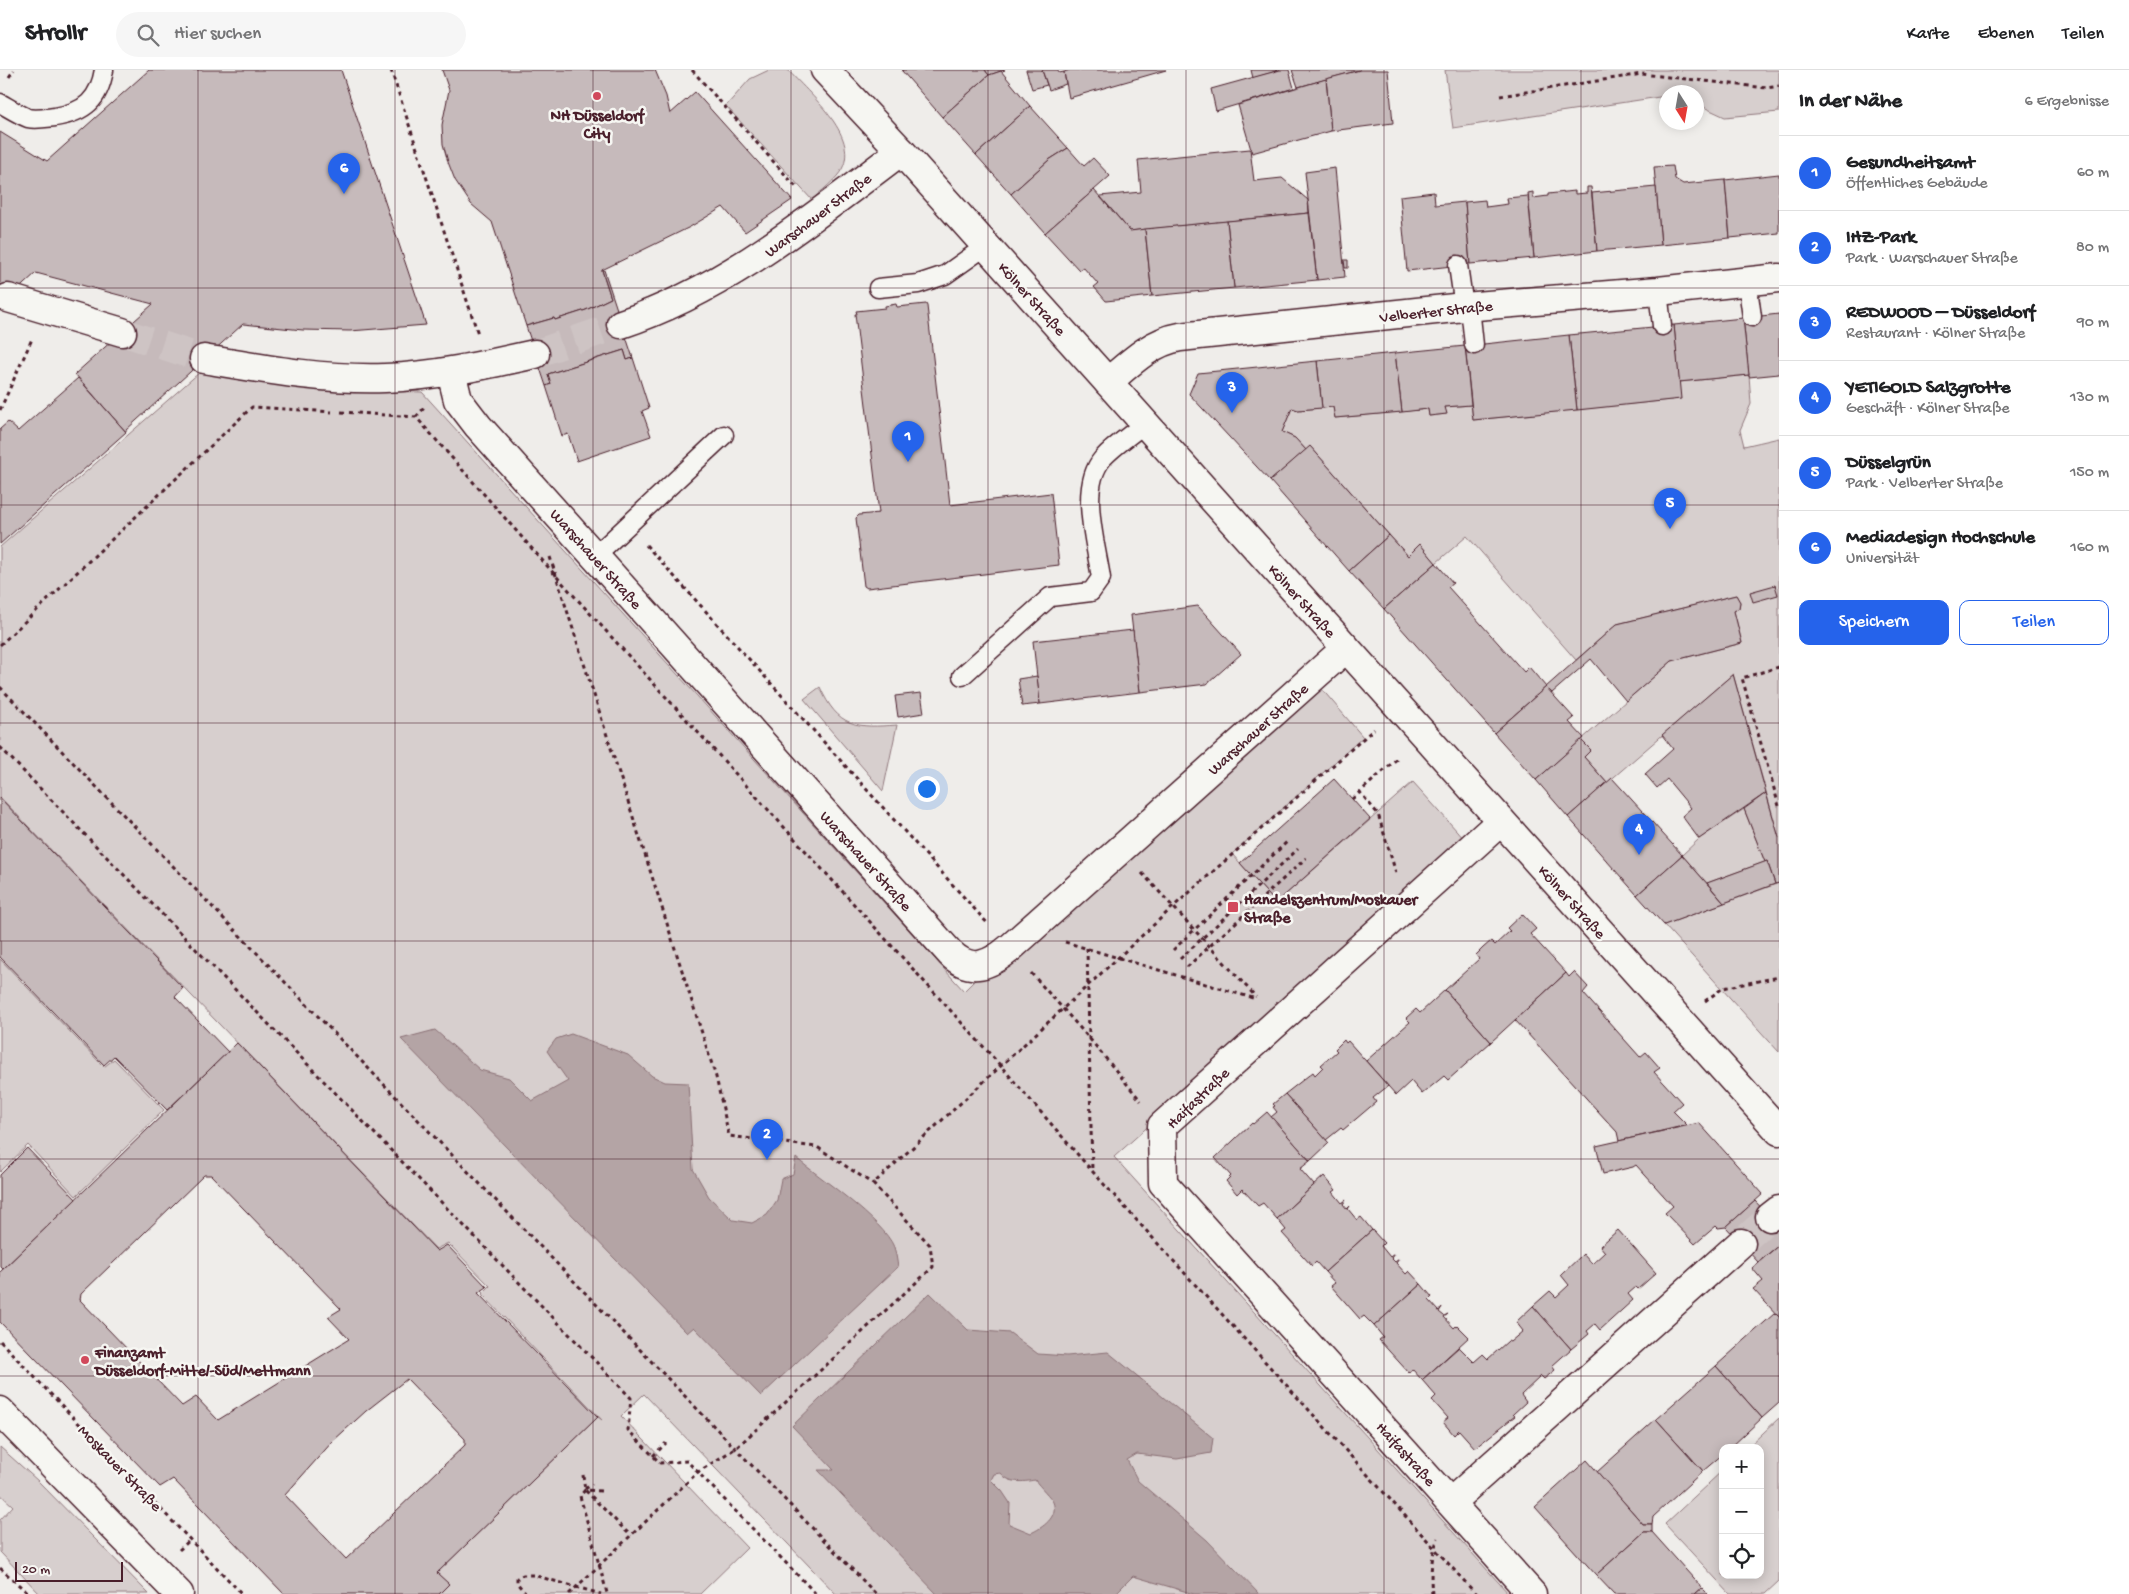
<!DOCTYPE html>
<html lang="de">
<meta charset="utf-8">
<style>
body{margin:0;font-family:"Gochi Hand",sans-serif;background:#f6f6f6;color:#202124}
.controls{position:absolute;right:15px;bottom:15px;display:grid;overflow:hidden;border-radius:10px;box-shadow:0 2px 12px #0003}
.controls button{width:45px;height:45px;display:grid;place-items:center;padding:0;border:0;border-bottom:1px solid #e0e0e0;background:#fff;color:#202124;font:25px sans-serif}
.compass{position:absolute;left:1659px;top:15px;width:45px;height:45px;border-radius:50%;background:#fff;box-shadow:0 2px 12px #0003;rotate:169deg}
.scale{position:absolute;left:15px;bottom:12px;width:108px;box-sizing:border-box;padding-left:5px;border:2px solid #4a1f2b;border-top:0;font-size:14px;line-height:18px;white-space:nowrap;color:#4a1f2b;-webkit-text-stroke:4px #f6f6f2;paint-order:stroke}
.you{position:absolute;left:926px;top:718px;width:18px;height:18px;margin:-12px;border:4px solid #fff;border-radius:50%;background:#1a73e8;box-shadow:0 0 0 8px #1a73e833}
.badge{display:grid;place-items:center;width:32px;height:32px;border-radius:50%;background:#2563eb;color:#fff;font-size:16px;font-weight:700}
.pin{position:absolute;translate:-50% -41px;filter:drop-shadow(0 1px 2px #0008)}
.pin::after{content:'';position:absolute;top:26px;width:18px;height:15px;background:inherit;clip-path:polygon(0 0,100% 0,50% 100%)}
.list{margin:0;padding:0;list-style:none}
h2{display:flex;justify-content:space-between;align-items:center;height:65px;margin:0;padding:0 20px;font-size:21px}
h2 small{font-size:16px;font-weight:400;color:#757577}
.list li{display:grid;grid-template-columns:32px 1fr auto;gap:15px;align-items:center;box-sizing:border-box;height:75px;padding:0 20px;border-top:1px solid #e0e0e0}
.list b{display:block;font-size:19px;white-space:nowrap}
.list p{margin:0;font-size:16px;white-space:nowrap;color:#757577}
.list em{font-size:16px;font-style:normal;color:#757577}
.actions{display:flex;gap:10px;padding:15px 20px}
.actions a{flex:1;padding:11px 0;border:1px solid #2563eb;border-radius:10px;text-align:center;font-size:18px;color:#2563eb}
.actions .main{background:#2563eb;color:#fff}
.icon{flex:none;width:28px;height:28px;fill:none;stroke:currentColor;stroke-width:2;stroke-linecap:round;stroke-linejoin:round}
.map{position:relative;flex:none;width:1779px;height:1524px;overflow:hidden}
header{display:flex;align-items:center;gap:30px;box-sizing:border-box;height:70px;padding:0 25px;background:#fff;border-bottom:1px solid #e0e0e0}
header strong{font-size:24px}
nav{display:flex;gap:28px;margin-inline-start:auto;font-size:18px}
.search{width:350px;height:45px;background:#f6f6f6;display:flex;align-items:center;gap:12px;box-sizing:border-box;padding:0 18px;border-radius:28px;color:#757577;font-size:19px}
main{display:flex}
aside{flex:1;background:#fff}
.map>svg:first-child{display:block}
.green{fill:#d7cfce;stroke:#90777c}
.water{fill:#b4a4a5;stroke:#8a6f74;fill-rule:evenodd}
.building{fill:#c6babb;stroke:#4a1f2b;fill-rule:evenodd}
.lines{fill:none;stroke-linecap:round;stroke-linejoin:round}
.minor-tunnel{stroke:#cec4c4;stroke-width:28;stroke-dasharray:28 14;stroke-linecap:butt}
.service-casing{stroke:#4a1f2b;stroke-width:21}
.minor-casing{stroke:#4a1f2b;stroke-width:31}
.secondary-casing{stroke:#4a1f2b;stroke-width:31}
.path{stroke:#4a1f2b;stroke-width:3;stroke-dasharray:4 4;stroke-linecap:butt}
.service{stroke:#f6f6f2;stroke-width:18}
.minor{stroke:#f6f6f2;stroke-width:28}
.secondary{stroke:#f6f6f2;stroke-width:28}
.grid{fill:none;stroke:#4a1f2b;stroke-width:1;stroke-opacity:0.55}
.poi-dot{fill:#d1495b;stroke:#f6f6f2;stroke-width:2}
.labels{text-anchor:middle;stroke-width:5;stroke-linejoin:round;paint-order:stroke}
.poi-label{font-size:16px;font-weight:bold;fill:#4a1f2b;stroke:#f6f6f2;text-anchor:start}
.street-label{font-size:16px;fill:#4a1f2b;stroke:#f6f6f2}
</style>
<header>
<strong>Strollr</strong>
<div class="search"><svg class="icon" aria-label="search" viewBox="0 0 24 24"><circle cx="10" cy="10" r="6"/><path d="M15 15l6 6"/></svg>Hier suchen</div>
<nav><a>Karte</a><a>Ebenen</a><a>Teilen</a></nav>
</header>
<main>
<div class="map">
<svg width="1779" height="1524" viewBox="0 0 1779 1524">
<rect width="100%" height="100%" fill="#efedea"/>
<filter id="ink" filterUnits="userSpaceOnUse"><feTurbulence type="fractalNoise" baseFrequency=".02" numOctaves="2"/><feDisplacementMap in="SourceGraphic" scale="10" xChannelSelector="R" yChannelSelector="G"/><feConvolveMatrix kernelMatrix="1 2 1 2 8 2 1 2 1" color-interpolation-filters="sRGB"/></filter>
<g filter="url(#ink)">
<g class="green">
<path d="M769 0H788C808 23 860 65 842 99 837 109 820 122 812 130L726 36 750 9Z"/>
<path d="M1445 0H1779V42L1725 47 1697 34 1696 22H1666V26L1453 58Z"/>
<path d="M208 295 383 321 422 322 964 921 975 910 1002 900 1320 617 1363 667 1232 784 1276 833 1413 712 1466 771 1114 1087 1509 1524H836L644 1324 621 1346 747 1478 700 1524H439L448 1514 437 1503 598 1347 602 1350 482 1224 490 1216 448 1173 436 1179 0 727V477Z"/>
<path d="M1749 305 1751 334 1740 360 1744 376 1779 368V768L1733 604 1607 713 1584 687 1591 680 1581 670 1672 591 1742 573 1734 541 1739 538 1740 532 1736 525 1617 554 1576 590 1467 466 1436 493 1420 474 1408 486 1310 376 1306 380 1295 368 1282 362 1292 338 1298 340 1333 337 1335 348 1428 339 1429 346 1446 344 1445 337 1471 335 1473 350 1680 329 1679 312Z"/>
<path d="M820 617C838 658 857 658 897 655L883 721 804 629Z"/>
<path d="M1744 739 1765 792 1707 813 1682 785 1699 769Z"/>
<path d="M1779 813V982L1664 855Z"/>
<path d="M0 889 104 997 114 989 164 1040 76 1126 28 1075 0 1102Z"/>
<path d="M1779 1348V1511L1765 1524H1730L1665 1454 1723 1400V1505H1760V1378H1747Z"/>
<path d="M0 1377 38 1411 149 1524H40L0 1482V1450L13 1436 0 1424Z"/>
</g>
<g class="water">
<path d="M435 960 480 1000 509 1008 532 1031 568 1011 547 981 556 969 571 964 628 985 652 1006 665 1012 688 1013 693 1099 709 1127 733 1150 752 1153 767 1145 777 1130 781 1109 793 1104 796 1088C820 1108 883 1150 894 1177 896 1183 897 1191 898 1197L761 1326 694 1257 687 1263 401 969Z"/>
<path d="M930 1223 968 1260 1010 1263 1038 1284 1067 1286 1108 1282 1213 1368 1211 1383 1177 1389 1137 1384 1127 1390 1138 1411 1207 1470 1259 1524H1194L1133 1506 1115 1524H937L818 1400H834L792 1356ZM994 1404 1001 1403C1009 1414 1023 1412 1035 1410 1039 1416 1051 1427 1053 1432 1059 1447 1042 1458 1031 1463L1009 1454 1010 1433 1002 1421 991 1410Z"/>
</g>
<g class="building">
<path d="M149 0H341L426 255 350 261 303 260 243 254 126 360V362L75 304 153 234 36 203 0 236V62L47 91Z"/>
<path d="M442 0H655L666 26 670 44 695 22 792 130 745 162 723 137 690 157 602 200 611 228 586 240 555 250 554 248 526 256 492 152 471 134 455 110 448 92 443 74 442 55 449 20Z"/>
<path d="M903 0H985L989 5 942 47 902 1Z"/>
<path d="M985 0H1005L989 5Z"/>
<path d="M1026 0H1042L1047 15 1032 19Z"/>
<path d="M1042 0H1058L1059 3 1064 2 1066 14 1049 20Z"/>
<path d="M1070 0H1166L1069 28 1064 2Z"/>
<path d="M1251 0H1280L1253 8Z"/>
<path d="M1280 0H1289L1294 18 1216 41 1211 19Z"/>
<path d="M1292 0H1360L1298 17Z"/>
<path d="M1360 0H1388L1393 53 1331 61 1326 9Z"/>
<path d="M1001 1 1030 36 976 85 942 47 989 5Z"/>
<path d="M1326 9 1331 61 1252 83 1238 35Z"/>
<path d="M1030 36 1068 78 1049 90 1011 124 976 85Z"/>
<path d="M1068 78 1084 96 1093 88 1110 106 1045 163 1011 124 1049 90Z"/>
<path d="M1250 79 1254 111 1282 108 1308 130 1309 143 1130 161 1100 126 1141 122 1138 90Z"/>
<path d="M1673 96 1675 109 1683 114 1725 110 1730 168 1661 175 1654 97Z"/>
<path d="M1335 98 1345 207 1317 210 1305 102Z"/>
<path d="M1779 104V163L1730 168 1725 110Z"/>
<path d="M1587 117H1591L1597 181 1534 188 1528 123 1533 122V128L1548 126V124L1575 121V124L1587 123Z"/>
<path d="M1656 117 1661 175 1597 181 1592 123Z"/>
<path d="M1094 120 1130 161 1145 159 1152 226 1106 231 1094 217 1098 214 1083 197 1079 200 1045 163Z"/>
<path d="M1434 122 1435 135 1465 132 1470 194 1407 201 1400 126Z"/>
<path d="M1528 126 1534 188 1470 194 1465 132 1485 130 1486 137 1508 134 1507 128Z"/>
<path d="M1309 143 1317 210 1234 218 1227 151Z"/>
<path d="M1227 151 1234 218 1152 226 1145 159Z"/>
<path d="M1344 190H1348V198H1345Z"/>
<path d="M602 200H604L633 288 627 290 624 280 548 304 551 314 546 316 526 256 554 248 555 250 586 240 611 228Z"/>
<path d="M896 234 897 237 926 234 927 236 950 435 1051 423 1059 495 867 518 864 516 856 448 859 445 879 443 855 244H857L856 241 885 238V236Z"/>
<path d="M1779 244V304L1749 307 1743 248Z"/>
<path d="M1743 248 1749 305 1679 312 1674 255Z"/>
<path d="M1674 255 1681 329 1577 340 1569 265Z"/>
<path d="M1569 265 1577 340 1473 350 1465 276Z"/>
<path d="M1465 276 1471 335 1445 337 1447 344 1429 346 1428 339 1402 342 1395 283Z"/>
<path d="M624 280 627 290 633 288 649 338 642 341 651 366 577 391 568 364 562 366 546 316 551 314 548 304Z"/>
<path d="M1395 283 1402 342 1335 348 1333 337 1322 338 1317 291Z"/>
<path d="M1317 291 1322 338 1298 340 1292 338 1282 362 1295 368 1306 380 1270 411 1189 324 1198 303Z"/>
<path d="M78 308 126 362 0 474V359L8 352 18 361Z"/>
<path d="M1310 376 1389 465 1349 501 1270 411Z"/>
<path d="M1389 465 1408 486 1420 474 1436 493 1384 539 1349 501Z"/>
<path d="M1436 493 1453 513 1448 517 1524 602 1529 597 1546 617 1494 663 1384 539Z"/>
<path d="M1775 515 1778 525 1753 532 1750 522Z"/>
<path d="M1736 525 1740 532 1739 538 1734 541 1742 573 1672 591 1626 631 1591 589 1552 623 1546 617 1617 554Z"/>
<path d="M1198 536 1241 584 1207 614 1140 622 1131 545Z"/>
<path d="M1133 560 1140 622 1040 634 1033 571Z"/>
<path d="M1733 604 1766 723 1699 769 1682 746 1691 738 1667 709 1657 718 1645 704 1673 679 1662 665Z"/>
<path d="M1037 606 1040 634 1022 636 1018 609Z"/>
<path d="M1546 617 1574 648 1569 652 1584 668 1536 710 1494 663Z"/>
<path d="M921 623 924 643 898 647 895 626Z"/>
<path d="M1581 670 1591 680 1584 687 1607 713 1568 747 1536 710Z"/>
<path d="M1612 708 1682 785 1637 825 1568 747Z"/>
<path d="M1334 709 1370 749 1276 833 1240 793Z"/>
<path d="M1766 723 1779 768V813L1775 814 1767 791 1765 792 1744 739Z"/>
<path d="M0 728 183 918 175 927 228 982 167 1040 114 986 104 995 0 887Z"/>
<path d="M1682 785 1724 833 1664 855 1637 825Z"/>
<path d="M1767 791 1775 814 1724 833 1707 813Z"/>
<path d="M1522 844 1536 859 1530 864 1566 903 1491 972 1445 920 1479 889 1476 885 1483 878 1491 871 1495 875 1510 861 1507 858Z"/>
<path d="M1574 902 1588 917 1583 923 1640 987 1646 982 1660 998 1654 1002 1682 1033 1673 1041 1687 1055 1619 1071 1617 1062 1515 950 1566 903 1569 907Z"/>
<path d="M1445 920 1491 972 1448 1010 1444 1006 1422 1024 1411 1011 1396 1025 1366 991 1410 952 1406 948 1416 939 1420 943Z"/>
<path d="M1344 970 1346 973 1348 971 1388 1016 1373 1028 1376 1032 1343 1060 1341 1058 1326 1070 1285 1024 1313 1002 1315 1005 1323 997 1321 995 1337 981 1335 979Z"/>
<path d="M237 973 437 1181 447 1175 487 1217 478 1223 598 1347 437 1503 449 1514 439 1524H284L173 1409 160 1417 0 1252V1202ZM204 1105H211L341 1239 328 1247 349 1269 218 1350 196 1327 182 1336 80 1230 81 1224ZM407 1309 465 1369V1375L346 1489 285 1425 333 1371 366 1341Z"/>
<path d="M1285 1024 1329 1073 1310 1091 1271 1047 1277 1042 1273 1037 1275 1036 1273 1034Z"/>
<path d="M1267 1042 1310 1091 1300 1099 1314 1115 1277 1149 1263 1133 1258 1136 1242 1119 1237 1124 1226 1111 1231 1106 1215 1088 1252 1053 1253 1054Z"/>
<path d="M1699 1053 1763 1124 1726 1157 1718 1158 1716 1156 1695 1174 1665 1143 1673 1136 1636 1095 1633 1097 1603 1104 1596 1076Z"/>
<path d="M27 1078 76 1129 3 1199 0 1196V1105Z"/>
<path d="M1324 1106 1336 1120 1333 1122 1342 1133 1346 1130 1343 1134 1347 1139 1350 1136 1348 1139 1357 1150 1361 1147 1372 1160 1325 1202 1316 1192 1312 1196 1282 1163 1286 1160 1277 1149Z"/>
<path d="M1755 1131 1779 1157V1175L1758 1192 1726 1157Z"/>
<path d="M1372 1160 1384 1173 1381 1176 1390 1187 1394 1184 1391 1188 1395 1192 1399 1189 1396 1193 1406 1204 1409 1201 1421 1214 1374 1256 1364 1246 1360 1249 1331 1216 1335 1213 1325 1202Z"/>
<path d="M1618 1160 1656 1203 1638 1219 1636 1217 1628 1224 1633 1230 1600 1260 1595 1254 1587 1261 1589 1264 1571 1279 1533 1236 1550 1221 1556 1227 1569 1215 1561 1205 1583 1184 1592 1194 1605 1182 1600 1176Z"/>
<path d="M1779 1175V1247L1753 1219 1763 1211 1752 1198Z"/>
<path d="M1421 1214 1432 1227 1429 1230 1439 1241 1442 1237 1439 1242 1444 1246 1448 1244 1444 1247 1454 1258 1457 1255 1469 1267 1422 1310 1412 1299 1409 1303 1379 1270 1383 1267 1374 1256Z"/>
<path d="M1533 1236 1571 1279 1552 1296 1555 1300 1544 1309 1541 1306 1521 1325 1526 1332 1513 1344 1515 1346 1475 1378 1459 1360 1454 1365 1443 1352 1448 1348 1432 1330 1436 1326 1422 1310 1459 1277 1474 1292 1483 1284 1488 1289 1508 1271 1510 1272 1523 1261 1516 1252Z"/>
<path d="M1775 1243 1779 1247V1333L1762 1348 1716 1296Z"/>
<path d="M1716 1296 1762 1348 1730 1378H1723V1384L1703 1401 1656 1349Z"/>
<path d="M1656 1349 1703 1401 1653 1447 1652 1454H1643L1597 1402Z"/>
<path d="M1587 1390 1643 1454H1652V1462H1644L1596 1505 1535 1437Z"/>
<path d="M1644 1462H1652L1702 1518 1695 1524H1614L1596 1505Z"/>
<path d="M1702 1518 1708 1524H1695Z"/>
</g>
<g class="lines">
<g class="minor-tunnel">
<path d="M122 262 204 289"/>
<path d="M535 284 621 254"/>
<path d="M1741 1173 1770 1147"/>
</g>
<g class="service-casing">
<g id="service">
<path d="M0 33C9 38 18 44 28 48 36 50 46 48 55 47 85 42 99 30 104 0"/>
<path d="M1458 195 1464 237"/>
<path d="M1747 211 1752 247"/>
<path d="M878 218 918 214 945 205 986 176"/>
<path d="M1658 221 1662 256"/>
<path d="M1470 237 1474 275"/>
<path d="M595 486 724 365"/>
<path d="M962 606 1050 527 1091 522 1101 508C1096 473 1078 417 1103 388 1115 375 1131 365 1145 353"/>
</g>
</g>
<g class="minor-casing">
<g id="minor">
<path d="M8 228 122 262"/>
<path d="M621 254C727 219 813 147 901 81"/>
<path d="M204 289C264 299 324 310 385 308 436 306 485 295 535 284"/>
<path d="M451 302 458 330 478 356 950 883C971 904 990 895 1010 878L1346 578"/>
<path d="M1108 312C1130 293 1151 272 1180 267L1464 237 1658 221 1779 208"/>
<path d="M1501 751 1162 1056 1163 1113 1532 1524"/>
<path d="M1770 1147 1779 1140"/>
<path d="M0 1341 179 1524"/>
<path d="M1451 1432 1741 1173"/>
</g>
</g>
<g class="secondary-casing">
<path id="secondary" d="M825 0 901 81 1779 1061"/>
</g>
<g class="path">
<path d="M391 0 478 264"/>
<path d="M692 0 797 118"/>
<path d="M9 7 14 0"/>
<path d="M1500 26 1642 4 1767 18 1779 16"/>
<path d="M0 340 32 269"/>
<path d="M341 342 416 347 557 507 1000 995 1092 1101 1476 1524"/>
<path d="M416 347 424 338"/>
<path d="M646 475 989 855"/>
<path d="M550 487 716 1007 729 1066 817 1077 873 1114"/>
<path d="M0 575 252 337 332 342"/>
<path d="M1779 597 1742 608 1779 736"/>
<path d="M0 617 876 1524"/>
<path d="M0 677 631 1328 628 1360 660 1393 687 1391 816 1524"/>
<path d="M1359 721 1378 744 1396 803"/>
<path d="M1352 729 1399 687"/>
<path d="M1142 803 1256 927"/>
<path d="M1065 872 1256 929"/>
<path d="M1087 878 1092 1101"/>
<path d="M1173 880 1289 770"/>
<path d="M1180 889 1298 779"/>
<path d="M1187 897 1306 788"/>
<path d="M1031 903 1089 968 1141 1031"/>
<path d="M1705 931 1723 918 1779 907"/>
<path d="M0 1271 242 1524"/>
<path d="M653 1386 666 1373"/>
<path d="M583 1405 585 1420 631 1466"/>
<path d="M585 1419 592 1414"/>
<path d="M601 1421 585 1420 580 1426 607 1523 605 1524"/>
<path d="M179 1480 190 1470"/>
<path d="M0 1498 29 1524"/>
<path d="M526 1524 517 1513V1508L523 1505H533L601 1524"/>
<path d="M569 1524 698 1402 736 1378 933 1197 930 1175 873 1114 1173 837 1374 659"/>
<path d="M1432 1524C1430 1505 1431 1486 1438 1468"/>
</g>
<use href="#service" class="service"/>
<use href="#minor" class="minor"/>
<use href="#secondary" class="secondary"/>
</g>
</g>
<path class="grid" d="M198 0V1524M395 0V1524M593 0V1524M791 0V1524M988 0V1524M1186 0V1524M1384 0V1524M1581 0V1524M0 218H1779M0 435H1779M0 653H1779M0 871H1779M0 1089H1779M0 1306H1779"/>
<g class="poi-dot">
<circle cx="597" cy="26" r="5"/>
<rect x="1227" y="831" width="12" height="12" rx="2.5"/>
<circle cx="85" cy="1290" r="5"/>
</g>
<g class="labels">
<g class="poi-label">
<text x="597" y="50" text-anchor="middle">NH Düsseldorf<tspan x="597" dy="18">City</tspan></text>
<text x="1244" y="834">Handelszentrum/Moskauer<tspan x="1244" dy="18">Straße</tspan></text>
<text x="95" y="1287">Finanzamt<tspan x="95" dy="18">Düsseldorf-Mitte/-Süd/Mettmann</tspan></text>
</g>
<g class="street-label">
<text transform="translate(817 144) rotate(-37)" y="6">Warschauer Straße</text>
<text transform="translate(1033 228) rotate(48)" y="6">Kölner Straße</text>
<text transform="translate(1436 240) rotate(-6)" y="6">Velberter Straße</text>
<text transform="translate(597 488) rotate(48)" y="6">Warschauer Straße</text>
<text transform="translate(1303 530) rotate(48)" y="6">Kölner Straße</text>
<text transform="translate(1257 658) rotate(-42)" y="6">Warschauer Straße</text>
<text transform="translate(867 790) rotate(48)" y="6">Warschauer Straße</text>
<text transform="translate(1573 831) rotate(48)" y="6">Kölner Straße</text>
<text transform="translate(1197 1027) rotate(-44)" y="6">Haifastraße</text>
<text transform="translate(1407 1383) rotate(48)" y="6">Haifastraße</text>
<text transform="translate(121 1397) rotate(46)" y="6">Moskauer Straße</text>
</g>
</g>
</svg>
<div class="controls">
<button>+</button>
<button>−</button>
<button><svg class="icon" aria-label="locate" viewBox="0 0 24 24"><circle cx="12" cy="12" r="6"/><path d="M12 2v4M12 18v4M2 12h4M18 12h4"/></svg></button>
</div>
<svg class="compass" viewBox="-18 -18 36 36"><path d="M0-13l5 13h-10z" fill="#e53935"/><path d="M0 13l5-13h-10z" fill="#757577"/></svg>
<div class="scale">20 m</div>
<div class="you"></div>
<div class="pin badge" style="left:908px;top:392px">1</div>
<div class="pin badge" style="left:767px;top:1090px">2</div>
<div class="pin badge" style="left:1232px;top:343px">3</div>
<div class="pin badge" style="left:1639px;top:785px">4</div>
<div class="pin badge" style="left:1670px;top:459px">5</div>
<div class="pin badge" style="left:344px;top:124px">6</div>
</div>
<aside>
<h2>In der Nähe<small>6 Ergebnisse</small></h2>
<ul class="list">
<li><span class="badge">1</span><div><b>Gesundheitsamt</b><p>Öffentliches Gebäude</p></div><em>60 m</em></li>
<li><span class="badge">2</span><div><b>IHZ-Park</b><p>Park · Warschauer Straße</p></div><em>80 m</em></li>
<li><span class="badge">3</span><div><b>REDWOOD – Düsseldorf</b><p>Restaurant · Kölner Straße</p></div><em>90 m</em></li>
<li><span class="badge">4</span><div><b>YETIGOLD Salzgrotte</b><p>Geschäft · Kölner Straße</p></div><em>130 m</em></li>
<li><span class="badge">5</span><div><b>Düsselgrün</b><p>Park · Velberter Straße</p></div><em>150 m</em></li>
<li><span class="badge">6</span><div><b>Mediadesign Hochschule</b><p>Universität</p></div><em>160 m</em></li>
</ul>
<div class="actions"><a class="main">Speichern</a><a>Teilen</a></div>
</aside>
</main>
